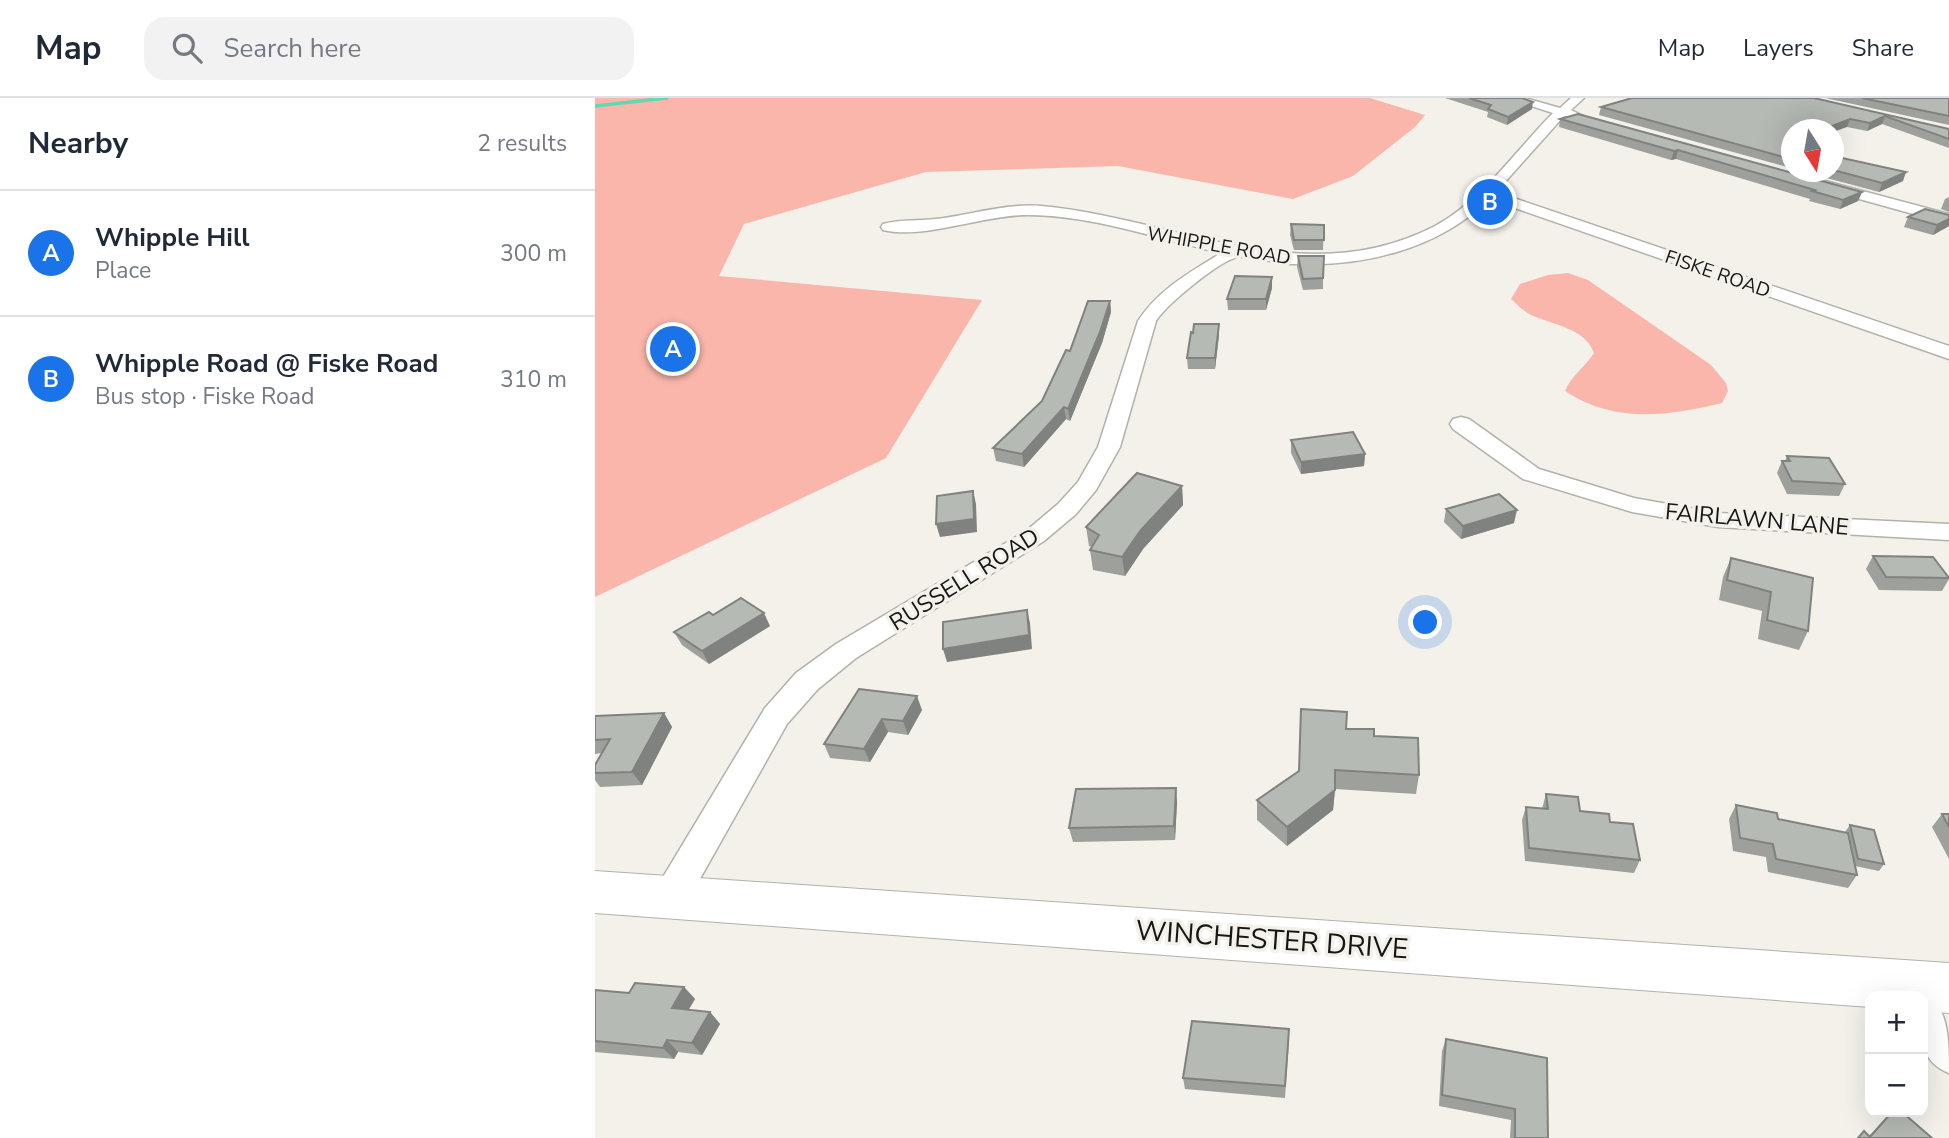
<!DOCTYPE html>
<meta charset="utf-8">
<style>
body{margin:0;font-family:"Nunito Sans",sans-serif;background:#f2f2f3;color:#1f2937}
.controls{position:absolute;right:21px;bottom:21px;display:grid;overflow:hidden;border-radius:14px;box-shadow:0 7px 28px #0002}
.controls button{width:63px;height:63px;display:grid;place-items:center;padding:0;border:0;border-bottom:2px solid #e0e1e3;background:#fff;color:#1f2937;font:35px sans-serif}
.compass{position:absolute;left:1186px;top:21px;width:63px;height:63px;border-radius:50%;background:#fff;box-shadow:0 7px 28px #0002;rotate:169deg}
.you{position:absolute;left:831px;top:525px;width:24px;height:24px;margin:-18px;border:5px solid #fff;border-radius:50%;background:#1a73e8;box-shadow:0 0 0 10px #1a73e833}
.badge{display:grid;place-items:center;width:46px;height:46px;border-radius:50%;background:#1a73e8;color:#fff;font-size:23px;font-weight:700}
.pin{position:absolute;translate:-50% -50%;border:4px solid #fff;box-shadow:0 2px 7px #0006}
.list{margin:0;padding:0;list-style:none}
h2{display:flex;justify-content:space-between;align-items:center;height:91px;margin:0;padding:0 28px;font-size:30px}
h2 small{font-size:23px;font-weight:400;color:#747a83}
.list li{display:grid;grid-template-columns:46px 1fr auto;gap:21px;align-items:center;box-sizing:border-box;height:126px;padding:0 28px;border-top:2px solid #e0e1e3}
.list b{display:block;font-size:26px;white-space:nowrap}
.list p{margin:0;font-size:23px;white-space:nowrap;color:#747a83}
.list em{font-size:23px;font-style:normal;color:#747a83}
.icon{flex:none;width:38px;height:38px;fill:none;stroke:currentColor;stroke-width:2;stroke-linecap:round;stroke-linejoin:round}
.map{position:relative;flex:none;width:1354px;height:1040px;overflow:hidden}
header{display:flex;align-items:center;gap:42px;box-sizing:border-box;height:98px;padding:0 35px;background:#fff;border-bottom:2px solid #e0e1e3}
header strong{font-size:33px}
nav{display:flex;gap:38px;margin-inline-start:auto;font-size:24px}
.search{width:490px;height:63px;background:#f2f2f3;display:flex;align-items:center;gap:18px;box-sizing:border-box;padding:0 24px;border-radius:21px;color:#747a83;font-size:26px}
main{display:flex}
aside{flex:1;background:#fff}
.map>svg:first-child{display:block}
.green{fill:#fbb6ab}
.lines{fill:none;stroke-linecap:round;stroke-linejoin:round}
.stream{stroke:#60d9af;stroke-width:3.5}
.minor-casing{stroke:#b2b1aa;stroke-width:3}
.tertiary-casing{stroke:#b2b1aa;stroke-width:2}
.minor{fill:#fff;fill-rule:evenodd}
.tertiary{fill:#fff;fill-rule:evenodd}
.wall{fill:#9da09b}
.shaded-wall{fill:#7f827e}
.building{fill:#b6bab4;stroke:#7f827e;stroke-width:2}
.labels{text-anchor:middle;stroke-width:7;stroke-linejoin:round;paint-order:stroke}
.far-street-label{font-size:19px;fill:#171614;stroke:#f3f1ea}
.street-label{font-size:23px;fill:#171614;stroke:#f3f1ea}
.near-street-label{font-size:28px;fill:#171614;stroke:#f3f1ea}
</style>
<header>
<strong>Map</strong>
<div class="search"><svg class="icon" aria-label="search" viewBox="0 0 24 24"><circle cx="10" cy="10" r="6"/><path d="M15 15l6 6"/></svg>Search here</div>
<nav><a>Map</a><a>Layers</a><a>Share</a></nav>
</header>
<main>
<aside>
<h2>Nearby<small>2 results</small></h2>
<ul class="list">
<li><span class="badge">A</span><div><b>Whipple Hill</b><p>Place</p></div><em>300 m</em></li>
<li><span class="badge">B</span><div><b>Whipple Road @ Fiske Road</b><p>Bus stop · Fiske Road</p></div><em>310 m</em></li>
</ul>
</aside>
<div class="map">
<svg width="1354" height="1040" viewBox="0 0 1354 1040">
<rect width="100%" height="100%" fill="#f3f1ea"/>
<g class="green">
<path d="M0 0H775L830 17 820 29 758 78 698 101 523 68 331 74 149 126 124 178 387 202 291 360 0 499Z"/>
<path d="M973 175 993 182 1116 267 1131 285 1133 293 1127 305C1072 318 1020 326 970 293 976 278 990 269 999 255 990 229 956 227 934 216 927 212 922 206 916 201L925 186 953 177Z"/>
</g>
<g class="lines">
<path class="stream" d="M0 8 72 0"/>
<g class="minor-casing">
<g id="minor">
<path d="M911 0H930L965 10 976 0H989L976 12 988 18 982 22 969 18 901 94 1354 248V261L894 101C843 152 767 169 697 166 680 166 662 158 644 159 627 160 571 207 561 223L525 349 501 392 481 416 449 443 261 560 223 591 192 626 88 811 75 816 62 811 57 800 62 789 170 610 201 575 241 546 431 433 463 406 483 384 503 349 543 223C564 191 594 175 626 155 563 141 497 117 432 117 388 117 328 142 288 132L286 129 288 126C305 121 324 123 341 121 376 117 410 105 446 108 580 120 708 196 840 128 888 102 920 53 958 15Z"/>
<path d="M1230 83 1354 116V126L1225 90 1223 87Z"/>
<path d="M866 319 874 321 944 371 1039 400 1123 415 1354 426V442L1123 429 1037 414 928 381 858 331 855 326 858 321Z"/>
<path d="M1328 893C1354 908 1354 942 1354 975 1319 961 1328 930 1328 898H1316Z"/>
</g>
</g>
<g class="tertiary-casing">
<path id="tertiary" d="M0 773 1354 865V915L1328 913V898H1275V909L0 815Z"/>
</g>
<use href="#minor" class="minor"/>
<use href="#tertiary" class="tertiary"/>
</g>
<g class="wall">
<path d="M850 0H927L937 11 912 27 892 19 893 14Z"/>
<path d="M1219 0 1354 31V50L1287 26 1272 33 1252 29 1196 32V70L1004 17 1006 9Z"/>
<path d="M1230 0H1354V27Z"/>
<path d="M965 21 1267 94 1263 103 1245 111 1214 103 1215 101 1081 61 1076 62 964 29Z"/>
<path d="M1238 58 1308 83 1284 94 1209 74H1238Z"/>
<path d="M1354 99V114L1346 111 1350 101Z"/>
<path d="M1313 119 1354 128 1338 137 1309 129Z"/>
<path d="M696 126 729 127 728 152H699L695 137Z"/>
<path d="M703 158 728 180V191L708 192 702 169Z"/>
<path d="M677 190 671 212H633L632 201Z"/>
<path d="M515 203 516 214 507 245 475 323 471 321 429 369 401 363 398 350 447 303 475 253Z"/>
<path d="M624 226V237L620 271H593L592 260 598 235Z"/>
<path d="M696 342 770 356 769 368 706 376 696 355Z"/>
<path d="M1192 358 1250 386 1244 398 1192 396 1182 375 1187 363H1190Z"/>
<path d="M587 388 588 407 548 451 530 478 498 472 495 452 497 449 494 448 491 429Z"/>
<path d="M851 411 919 425 866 441 849 424Z"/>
<path d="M1278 458 1354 479V481L1347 493 1284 492 1271 471Z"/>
<path d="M1136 460 1218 480 1213 533 1204 552 1163 541 1167 513 1124 502 1128 479Z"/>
<path d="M118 517 175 528 114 566 87 547 79 534Z"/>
<path d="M264 591 327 612 313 637 293 634 275 664 235 660 229 646Z"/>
<path d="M69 615 77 629 47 687 5 689 0 682V667L7 655 0 656V618Z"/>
<path d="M751 631 779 638 824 677 821 696 740 691 738 712 692 748 662 722V702L704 673Z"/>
<path d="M951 696 985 713 1015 724 1045 762 1039 775 930 763 927 722 931 709 947 711Z"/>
<path d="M582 704 580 742 478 744 474 730Z"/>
<path d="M1141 707 1183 721 1250 734 1255 727 1289 766 1284 773 1260 768 1262 777 1253 790 1173 774 1171 759 1138 753 1134 721Z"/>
<path d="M1347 716H1354V761L1337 729Z"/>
<path d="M89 889 100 901 93 912 115 914 125 926 107 957 83 954 79 961 0 954V892L34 895Z"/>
<path d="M851 941 953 1040H915L916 1022 844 1008 847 953Z"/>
<path d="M694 943 690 1000 590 991 588 980Z"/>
<path d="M1296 1014H1307L1337 1040H1262L1269 1033 1274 1038Z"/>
</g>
<g class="shaded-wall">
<path d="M938 4 937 11 912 27 913 19Z"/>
<path d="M1290 18 1287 26 1272 33 1275 25Z"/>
<path d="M1255 21 1252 29 1238 34V32H1227Z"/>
<path d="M1083 52 1081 61 1076 62 1079 53Z"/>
<path d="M1311 74 1308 83 1284 94 1287 85Z"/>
<path d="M1267 94 1263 103 1245 111 1248 102Z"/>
<path d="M1354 121V128L1338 137 1342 127Z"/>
<path d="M677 179V190L671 212V201Z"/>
<path d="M515 203 516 214 507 245 475 323 473 311Z"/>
<path d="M624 226V237L620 271V260Z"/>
<path d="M469 309 471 321 429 369 427 356Z"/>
<path d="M770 356 769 368 706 376V364Z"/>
<path d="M587 388 588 407 548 451 530 478 527 459 546 432Z"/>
<path d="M378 393 381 406 382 434 345 439 341 426Z"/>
<path d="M922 412 919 425 866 441 868 428Z"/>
<path d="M432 512 435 525 437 551 352 564 348 551Z"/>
<path d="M169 515 175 528 114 566 107 553Z"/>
<path d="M322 598 327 612 313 637 308 623Z"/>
<path d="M69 615 77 629 47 687 37 674Z"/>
<path d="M287 621 293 634 275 664 269 651Z"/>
<path d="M581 690 582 704 580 742 579 728Z"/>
<path d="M740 692 738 712 692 748V729Z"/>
<path d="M89 889 100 901 87 923 77 910Z"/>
<path d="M115 914 125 926 107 957 97 945Z"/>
<path d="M72 942 83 954 79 961 68 950Z"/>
</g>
<g class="building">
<path d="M874 0H927L938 4 913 19 893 11 896 7Z"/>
<path d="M1037 0H1219L1354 31V41L1290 18 1275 25 1255 21 1227 32H1196V43L1189 46 1196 48V61L1006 9Z"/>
<path d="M1267 0H1354V18Z"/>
<path d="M983 16 1267 94 1248 102 1217 93 1220 92 1083 52 1079 53 965 21Z"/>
<path d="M1238 58 1311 74 1287 85 1238 72Z"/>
<path d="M1330 111 1354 117V121L1342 127 1313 119Z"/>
<path d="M696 126 729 127V142H699Z"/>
<path d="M703 158H729L728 180 708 181Z"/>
<path d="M640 178 677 179 671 201H632Z"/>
<path d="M493 203H515L505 234 473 311 469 309 427 356 398 350 447 303 471 252 475 253Z"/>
<path d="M599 226H624L620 260H592L596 234 598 235Z"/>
<path d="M758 334 770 356 706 364 696 342Z"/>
<path d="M1192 358 1234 360 1250 386 1197 383 1187 363H1195Z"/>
<path d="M542 375 587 388 546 432 527 459 495 452 504 437 491 429Z"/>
<path d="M378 393 379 421 341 426 342 398Z"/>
<path d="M904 396 922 412 868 428 851 411Z"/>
<path d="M1278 458 1338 459 1354 480 1291 479Z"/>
<path d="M1136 460 1218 480 1213 533 1172 522 1176 494 1132 482Z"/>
<path d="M146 500 169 515 107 553 79 534 114 514 118 517Z"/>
<path d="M432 512 434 537 348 551V524Z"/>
<path d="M264 591 322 598 308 623 287 621 269 651 229 646Z"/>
<path d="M706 611 752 614 751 631H779V638L823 640 824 677 740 672V692L692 729 662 702 704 673Z"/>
<path d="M69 615 37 674 0 675V667L15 641 0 642V618Z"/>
<path d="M581 690 579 728 474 730 481 691Z"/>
<path d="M951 696 983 699 985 713 1014 716 1015 724 1038 726 1045 762 934 750 931 709 953 711Z"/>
<path d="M1141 707 1182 715 1183 721 1253 735 1262 777 1181 761 1178 746 1145 740Z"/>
<path d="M1347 716H1354V729Z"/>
<path d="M1255 727 1279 732 1289 766 1263 761Z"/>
<path d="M40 885 89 889 77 910 115 914 97 945 72 942 68 950 0 943V892L34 895Z"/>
<path d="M597 923 694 931 690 988 588 980Z"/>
<path d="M851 941 952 960 953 1040H920V1011L847 997Z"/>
<path d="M1297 1014H1307L1337 1040H1263L1269 1033 1275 1039Z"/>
</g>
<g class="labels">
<g class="far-street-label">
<text transform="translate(624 147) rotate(10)" y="7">WHIPPLE ROAD</text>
<text transform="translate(1123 175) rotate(19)" y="7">FISKE ROAD</text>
</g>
<g class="street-label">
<text transform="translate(1162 421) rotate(5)" y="8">FAIRLAWN LANE</text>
<text transform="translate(369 481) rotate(-32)" y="8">RUSSELL ROAD</text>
</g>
<g class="near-street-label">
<text transform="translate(677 841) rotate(4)" y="10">WINCHESTER DRIVE</text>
</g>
</g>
</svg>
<div class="controls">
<button>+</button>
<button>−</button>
</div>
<svg class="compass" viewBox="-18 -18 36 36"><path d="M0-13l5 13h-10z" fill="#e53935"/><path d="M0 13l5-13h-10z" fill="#747a83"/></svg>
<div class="you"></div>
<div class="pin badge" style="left:78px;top:251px">A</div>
<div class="pin badge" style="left:895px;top:104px">B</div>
</div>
</main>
